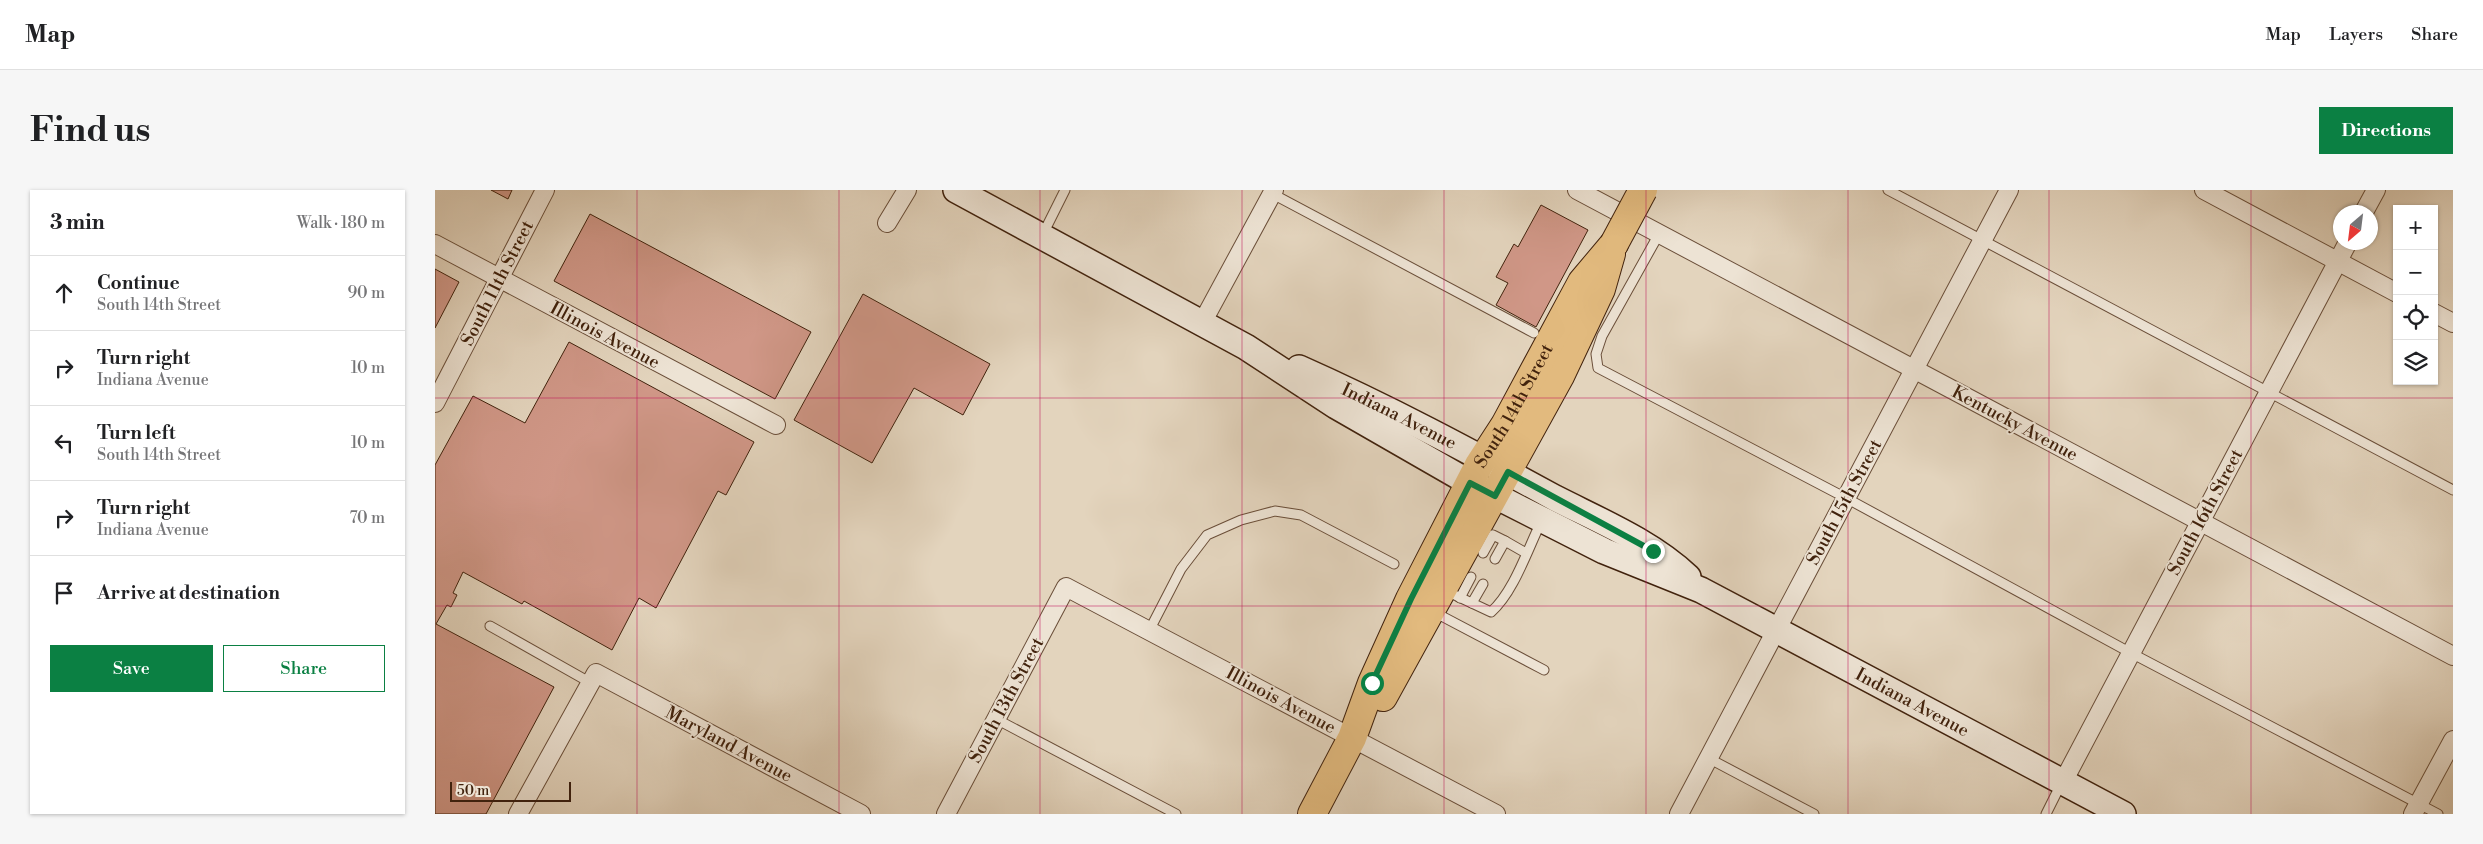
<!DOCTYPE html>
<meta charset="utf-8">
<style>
body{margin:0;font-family:"Libre Bodoni",serif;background:#f6f6f6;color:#202124}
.controls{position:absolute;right:15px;top:15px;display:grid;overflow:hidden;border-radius:0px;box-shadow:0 1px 4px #0004}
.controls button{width:45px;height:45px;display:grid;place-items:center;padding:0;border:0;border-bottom:1px solid #e0e0e0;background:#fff;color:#202124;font:25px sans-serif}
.compass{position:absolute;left:1898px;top:15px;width:45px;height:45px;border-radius:50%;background:#fff;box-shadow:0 1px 4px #0004;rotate:208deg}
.scale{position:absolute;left:15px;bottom:12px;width:121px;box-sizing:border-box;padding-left:5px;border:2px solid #41220d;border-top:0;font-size:14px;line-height:18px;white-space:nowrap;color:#41220d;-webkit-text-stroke:4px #ede3d4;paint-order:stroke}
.stop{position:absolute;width:15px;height:15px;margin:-11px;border:4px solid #0b8043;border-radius:50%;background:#fff}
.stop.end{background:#0b8043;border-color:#fff;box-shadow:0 1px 5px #0008}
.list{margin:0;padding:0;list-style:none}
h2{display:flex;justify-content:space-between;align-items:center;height:65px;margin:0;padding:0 20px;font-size:21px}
h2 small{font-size:16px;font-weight:400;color:#757577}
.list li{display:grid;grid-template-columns:32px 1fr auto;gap:15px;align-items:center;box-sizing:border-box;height:75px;padding:0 20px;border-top:1px solid #e0e0e0}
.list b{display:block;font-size:19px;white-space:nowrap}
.list p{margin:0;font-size:16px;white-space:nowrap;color:#757577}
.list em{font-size:16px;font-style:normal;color:#757577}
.actions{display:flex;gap:10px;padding:15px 20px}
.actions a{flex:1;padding:11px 0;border:1px solid #0b8043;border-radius:0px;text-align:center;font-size:18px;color:#0b8043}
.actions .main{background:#0b8043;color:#fff}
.icon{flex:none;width:28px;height:28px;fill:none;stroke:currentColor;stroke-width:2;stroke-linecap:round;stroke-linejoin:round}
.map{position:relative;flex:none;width:2018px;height:624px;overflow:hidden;border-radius:0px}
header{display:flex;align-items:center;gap:30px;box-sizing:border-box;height:70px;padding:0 25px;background:#fff;border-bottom:1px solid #e0e0e0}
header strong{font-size:24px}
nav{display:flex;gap:28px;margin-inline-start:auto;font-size:18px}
.intro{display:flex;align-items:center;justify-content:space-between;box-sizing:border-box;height:120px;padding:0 30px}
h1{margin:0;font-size:35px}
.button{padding:12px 22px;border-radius:0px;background:#0b8043;color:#fff;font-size:18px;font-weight:700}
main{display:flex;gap:30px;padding:0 30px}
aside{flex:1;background:#fff;border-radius:0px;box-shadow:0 1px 4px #0004}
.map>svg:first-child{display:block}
.building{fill:#d09787;stroke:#41220d}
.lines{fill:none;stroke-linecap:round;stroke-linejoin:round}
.service-casing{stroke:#6a4e39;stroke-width:11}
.minor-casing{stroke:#6a4e39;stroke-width:20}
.secondary-casing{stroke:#41220d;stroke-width:28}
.primary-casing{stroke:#41220d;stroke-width:30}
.service{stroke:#ede3d4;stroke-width:9}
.minor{stroke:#ede3d4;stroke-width:18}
.secondary{stroke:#ede3d4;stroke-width:25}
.primary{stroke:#e2ba7e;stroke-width:28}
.primary-bridge-casing{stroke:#41220d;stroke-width:30;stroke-linecap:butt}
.primary-bridge{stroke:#e2ba7e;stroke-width:28}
.route{stroke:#0b8043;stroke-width:6}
.grid{fill:none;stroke:#c2185b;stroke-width:1;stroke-opacity:0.55}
.labels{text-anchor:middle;stroke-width:4;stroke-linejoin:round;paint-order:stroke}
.street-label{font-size:18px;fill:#41220d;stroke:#ede3d4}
</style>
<header>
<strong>Map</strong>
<nav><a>Map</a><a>Layers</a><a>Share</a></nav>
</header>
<div class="intro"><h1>Find us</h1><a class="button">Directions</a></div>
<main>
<aside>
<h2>3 min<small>Walk · 180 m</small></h2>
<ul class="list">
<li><svg class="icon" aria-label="ahead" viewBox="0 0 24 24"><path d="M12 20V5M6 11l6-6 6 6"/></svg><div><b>Continue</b><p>South 14th Street</p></div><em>90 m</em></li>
<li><svg class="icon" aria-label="right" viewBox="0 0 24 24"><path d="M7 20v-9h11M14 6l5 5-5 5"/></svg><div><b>Turn right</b><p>Indiana Avenue</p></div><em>10 m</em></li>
<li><svg class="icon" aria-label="left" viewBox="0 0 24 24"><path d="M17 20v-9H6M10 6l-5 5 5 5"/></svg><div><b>Turn left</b><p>South 14th Street</p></div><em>10 m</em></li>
<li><svg class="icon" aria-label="right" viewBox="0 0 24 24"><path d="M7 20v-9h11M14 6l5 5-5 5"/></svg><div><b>Turn right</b><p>Indiana Avenue</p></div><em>70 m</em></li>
<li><svg class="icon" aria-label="arrive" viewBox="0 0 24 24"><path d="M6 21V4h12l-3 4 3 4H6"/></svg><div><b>Arrive at destination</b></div></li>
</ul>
<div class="actions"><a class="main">Save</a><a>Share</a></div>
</aside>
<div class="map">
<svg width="2018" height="624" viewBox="0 0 2018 624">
<rect width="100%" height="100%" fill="#e3d4bd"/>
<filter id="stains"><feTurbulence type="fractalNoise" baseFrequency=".004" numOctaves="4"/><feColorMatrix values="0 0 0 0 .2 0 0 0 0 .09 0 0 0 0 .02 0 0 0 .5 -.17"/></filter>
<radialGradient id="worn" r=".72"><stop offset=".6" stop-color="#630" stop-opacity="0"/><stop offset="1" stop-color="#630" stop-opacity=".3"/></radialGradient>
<g class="building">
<path d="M56 0H77L73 9Z"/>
<path d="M1106 15 1153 40 1101 137 1061 115 1073 93 1061 87 1079 54 1083 57Z"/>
<path d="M155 24 376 142 340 209 119 91Z"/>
<path d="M0 79 24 92 0 138Z"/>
<path d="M428 104 555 174 528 225 479 198 437 273 359 230Z"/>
<path d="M134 152 319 252 291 305 283 301 221 418 204 408 177 460 89 411 87 414 28 382 18 403 22 405 16 417 12 415 1 434 119 497 51 624H0V275L38 206 90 233Z"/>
</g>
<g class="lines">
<g class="service-casing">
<g id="service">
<path d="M1453 0 2018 300"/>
<path d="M834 2 1099 143"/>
<path d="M1224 44 1167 146 1161 164 1163 178 1411 308 1696 463 2003 624"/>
<path d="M607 46 630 0"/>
<path d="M1048 363 1058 345 1070 351"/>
<path d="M1060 369 1070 351 1091 363"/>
<path d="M1009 400 1056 422C1079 402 1093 358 1107 330"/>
<path d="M1025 408 1036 387"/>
<path d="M1037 413 1048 394"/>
<path d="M997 421 1109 480"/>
<path d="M55 436 156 493"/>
<path d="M714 441 746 379 772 345 806 330 840 321 866 325 959 374"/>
<path d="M561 529 741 624"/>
<path d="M1273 568 1379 624"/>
<path d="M1611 624 1627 592"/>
</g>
</g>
<g class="minor-casing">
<g id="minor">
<path d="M1142 0 2018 466"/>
<path d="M1769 0 1962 103"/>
<path d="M1929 22 1941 0"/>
<path d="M452 33 472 0"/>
<path d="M0 54 341 235"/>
<path d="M1999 123 2018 133"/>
<path d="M767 133 839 0"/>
<path d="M0 213 110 0"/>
<path d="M1628 592 1913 52"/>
<path d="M83 624 161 483 426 624"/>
<path d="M511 624 631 397 1061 624"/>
<path d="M1244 624 1574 0"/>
<path d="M1978 624 2018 550"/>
</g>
</g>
<g class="secondary-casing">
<g id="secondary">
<path id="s1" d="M521 0 811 157 901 216 1035 293 1169 361 1266 400 1688 624"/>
<path id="s2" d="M864 178C952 217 1036 262 1120 308 1165 331 1216 352 1253 387"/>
</g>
</g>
<g class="primary-casing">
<g id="primary">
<path d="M948 507 1125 186 1166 99 1176 64"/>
<path id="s3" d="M877 624 917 548 937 493 975 409 1044 275 1070 235 1147 92 1179 54"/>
</g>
</g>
<use href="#service" class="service"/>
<use href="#minor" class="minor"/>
<use href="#secondary" class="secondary"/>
<use href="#primary" class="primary"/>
<g class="primary-bridge-casing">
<path id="primary-bridge" d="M1179 54 1208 0"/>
</g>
<use href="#primary-bridge" class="primary-bridge"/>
</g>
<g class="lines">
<path class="route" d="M937 493 976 409 1035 293 1060 306 1073 282 1218 361"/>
</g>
<path class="grid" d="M202 0V624M404 0V624M605 0V624M807 0V624M1009 0V624M1211 0V624M1413 0V624M1614 0V624M1816 0V624M0 208H2018M0 416H2018"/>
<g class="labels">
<g class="street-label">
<text transform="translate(62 93) rotate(-63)" y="6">South 11th Street</text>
<text transform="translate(170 145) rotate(28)" y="6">Illinois Avenue</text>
<text dy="6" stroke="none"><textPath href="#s3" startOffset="456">South 14th Street</textPath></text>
<text dy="6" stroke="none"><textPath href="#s2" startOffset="111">Indiana Avenue</textPath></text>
<text transform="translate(1580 233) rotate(28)" y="6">Kentucky Avenue</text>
<text transform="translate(1409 312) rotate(-62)" y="6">South 15th Street</text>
<text transform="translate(1770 322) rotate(-62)" y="6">South 16th Street</text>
<text transform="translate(571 510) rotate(-62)" y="6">South 13th Street</text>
<text transform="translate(846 510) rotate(28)" y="6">Illinois Avenue</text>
<text dy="6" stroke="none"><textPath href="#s1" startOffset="1086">Indiana Avenue</textPath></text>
<text transform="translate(294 554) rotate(28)" y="6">Maryland Avenue</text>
</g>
</g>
<rect width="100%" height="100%" filter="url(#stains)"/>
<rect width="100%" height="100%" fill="url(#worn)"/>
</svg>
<div class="controls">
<button>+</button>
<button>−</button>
<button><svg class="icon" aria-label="locate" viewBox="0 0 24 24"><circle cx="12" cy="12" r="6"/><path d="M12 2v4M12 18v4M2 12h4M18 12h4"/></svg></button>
<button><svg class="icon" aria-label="layers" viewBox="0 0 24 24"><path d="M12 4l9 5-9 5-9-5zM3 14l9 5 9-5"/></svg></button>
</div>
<svg class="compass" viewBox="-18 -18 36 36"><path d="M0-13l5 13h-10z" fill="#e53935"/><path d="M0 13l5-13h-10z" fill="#757577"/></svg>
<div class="scale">50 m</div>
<div class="stop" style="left:937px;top:493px"></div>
<div class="stop end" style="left:1218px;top:361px"></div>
</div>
</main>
